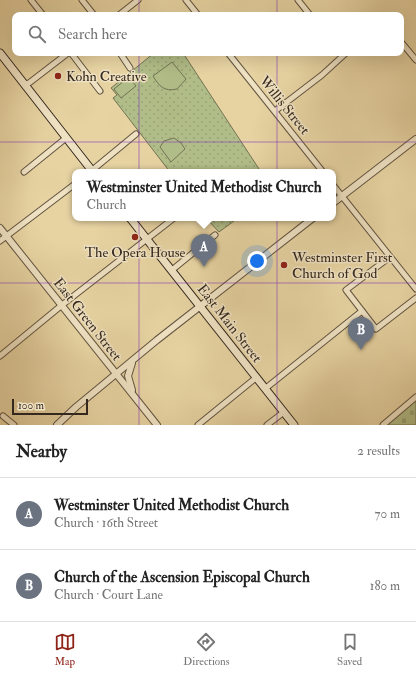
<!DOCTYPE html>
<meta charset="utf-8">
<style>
body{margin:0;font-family:"IM FELL Double Pica",serif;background:#f6f6f6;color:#222}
.scale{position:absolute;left:12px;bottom:10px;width:76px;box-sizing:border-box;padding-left:4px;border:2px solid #35291f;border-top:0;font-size:11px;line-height:14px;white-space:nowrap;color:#35291f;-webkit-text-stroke:3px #efe2c3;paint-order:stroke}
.you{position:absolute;left:257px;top:261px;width:14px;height:14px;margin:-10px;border:3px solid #fff;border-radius:50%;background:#1a73e8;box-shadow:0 0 0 6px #1a73e833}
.badge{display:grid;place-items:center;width:26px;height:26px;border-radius:50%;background:#8f2418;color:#fff;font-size:13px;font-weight:700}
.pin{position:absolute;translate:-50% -33px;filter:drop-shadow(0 1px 2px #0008)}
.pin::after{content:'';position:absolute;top:21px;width:14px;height:12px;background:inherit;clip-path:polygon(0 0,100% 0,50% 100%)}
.popup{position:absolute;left:72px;top:169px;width:264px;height:52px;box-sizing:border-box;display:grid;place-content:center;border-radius:8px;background:#fff;filter:drop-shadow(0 1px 3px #0005);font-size:13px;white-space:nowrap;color:#767676}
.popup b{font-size:15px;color:#222}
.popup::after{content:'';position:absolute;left:50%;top:100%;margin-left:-8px;border:8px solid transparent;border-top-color:#fff}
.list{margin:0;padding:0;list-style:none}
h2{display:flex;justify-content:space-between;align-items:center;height:52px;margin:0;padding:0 16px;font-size:17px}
h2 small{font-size:13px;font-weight:400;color:#767676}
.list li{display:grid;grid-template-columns:26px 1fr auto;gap:12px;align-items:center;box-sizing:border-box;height:72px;padding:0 16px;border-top:1px solid #e0e0e0}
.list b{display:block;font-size:15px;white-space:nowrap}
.list p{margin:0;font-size:13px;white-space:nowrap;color:#767676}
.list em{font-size:13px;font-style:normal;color:#767676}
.icon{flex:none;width:22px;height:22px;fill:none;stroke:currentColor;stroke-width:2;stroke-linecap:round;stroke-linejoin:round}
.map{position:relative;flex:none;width:416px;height:425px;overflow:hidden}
.search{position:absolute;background:#fff;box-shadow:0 4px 16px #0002;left:12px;right:12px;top:12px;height:44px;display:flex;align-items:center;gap:10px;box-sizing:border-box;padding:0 14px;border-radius:8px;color:#767676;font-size:15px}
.sheet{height:196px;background:#fff}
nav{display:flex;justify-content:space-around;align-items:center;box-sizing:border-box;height:56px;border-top:1px solid #e0e0e0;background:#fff;font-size:11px;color:#767676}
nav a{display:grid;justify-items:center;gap:2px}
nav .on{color:#8f2418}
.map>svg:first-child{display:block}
.cemetery{fill:url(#cemetery-stones);stroke:#737354}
.park{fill:url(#park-dots);stroke:#737354}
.pitch{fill:#b1bd88;stroke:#737354}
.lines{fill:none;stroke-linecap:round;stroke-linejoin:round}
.minor-casing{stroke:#625440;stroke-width:7}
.tertiary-casing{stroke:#625440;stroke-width:8}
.secondary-casing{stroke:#35291f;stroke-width:9}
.minor{stroke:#efe2c3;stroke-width:5}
.tertiary{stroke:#efe2c3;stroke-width:6}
.secondary{stroke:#efe2c3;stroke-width:7}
.grid{fill:none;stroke:#7b2cbf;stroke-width:1;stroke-opacity:0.55}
.poi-dot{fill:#8f2418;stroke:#efe2c3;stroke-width:1.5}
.labels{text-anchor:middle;stroke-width:3;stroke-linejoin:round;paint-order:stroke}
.poi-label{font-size:14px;fill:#35291f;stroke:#efe2c3;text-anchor:start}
.street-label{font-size:14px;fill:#35291f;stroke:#efe2c3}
</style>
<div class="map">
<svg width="416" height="425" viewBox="0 0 416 425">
<defs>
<pattern id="cemetery-stones" width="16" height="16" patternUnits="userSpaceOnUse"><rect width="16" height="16" fill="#b1bd88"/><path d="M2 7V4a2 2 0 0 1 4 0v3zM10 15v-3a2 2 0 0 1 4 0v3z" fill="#99a275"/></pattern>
<pattern id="park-dots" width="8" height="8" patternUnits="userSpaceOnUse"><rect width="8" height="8" fill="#b1bd88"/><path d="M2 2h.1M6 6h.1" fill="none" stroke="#99a275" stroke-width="1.8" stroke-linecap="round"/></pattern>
</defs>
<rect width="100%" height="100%" fill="#e7d3a2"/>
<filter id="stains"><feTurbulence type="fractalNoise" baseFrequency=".005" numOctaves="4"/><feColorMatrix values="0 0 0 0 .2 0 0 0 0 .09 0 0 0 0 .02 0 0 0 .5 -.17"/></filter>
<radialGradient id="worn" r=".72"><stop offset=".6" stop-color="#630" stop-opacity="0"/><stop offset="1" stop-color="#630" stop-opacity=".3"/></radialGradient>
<path class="cemetery" d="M416 399V425H387Z"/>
<g class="park">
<path d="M154 53H183L261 172H170L113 98 117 95 111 88Z"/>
<path d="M206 218H238L219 232Z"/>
</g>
<g class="pitch">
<path d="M172 62 186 79 177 89C164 92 159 86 153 76Z"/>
<path d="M129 77 136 86 121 98 114 89Z"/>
<path d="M174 138 181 143 185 149 171 162 160 147 164 141Z"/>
</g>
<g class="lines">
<g class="minor-casing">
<g id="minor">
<path d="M31 0 43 15"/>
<path d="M82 0 94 15"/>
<path d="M186 0 198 15"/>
<path d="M298 0 310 15"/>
<path d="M119 15 138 0"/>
<path d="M401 42 416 60"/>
<path d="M71 53 100 91"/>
<path d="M120 53 130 68"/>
<path d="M228 53 323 172"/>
<path d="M24 84 29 83 68 53"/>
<path d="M275 111 322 75 346 53"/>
<path d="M24 172 66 138"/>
<path d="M90 172 136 134"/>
<path d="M333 185 416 289"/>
<path d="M0 241 75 184"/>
<path d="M390 257 346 290 376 329 416 298"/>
<path d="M172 270 215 235"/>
<path d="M0 356 62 305 174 218"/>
<path d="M266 388 362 311"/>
<path d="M3 416 14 425"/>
<path d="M198 425 257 377"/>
<path d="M267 425 284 412"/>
<path d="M383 425 416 397"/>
</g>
</g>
<g class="tertiary-casing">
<g id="tertiary">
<path d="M333 203 416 139"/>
<path d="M0 228 157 425"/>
<path d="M132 390 128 376 132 363"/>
<path d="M57 425 76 407 157 340 313 218"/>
</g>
</g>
<g class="secondary-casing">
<g id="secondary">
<path d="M0 53 93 172"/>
<path d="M130 218 294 425"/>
</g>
</g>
<use href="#minor" class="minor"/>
<use href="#tertiary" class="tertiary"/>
<use href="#secondary" class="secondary"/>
</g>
<path class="grid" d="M139 0V15M277 0V15M139 53V425M277 53V425M0 142H416M0 283H416"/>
<g class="poi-dot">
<circle cx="58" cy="76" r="4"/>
<circle cx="135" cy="237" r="4"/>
<circle cx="284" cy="265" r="4"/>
</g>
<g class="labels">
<g class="poi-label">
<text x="66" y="81">Kohn Creative</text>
<text x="135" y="257" text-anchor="middle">The Opera House</text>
<text x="292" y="262">Westminster First<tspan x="292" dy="16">Church of God</tspan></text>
</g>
<g class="street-label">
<text transform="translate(285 105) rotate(51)" y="5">Willis Street</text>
<text transform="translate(88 319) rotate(52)" y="5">East Green Street</text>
<text transform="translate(230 323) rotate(52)" y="5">East Main Street</text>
</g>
</g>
<rect width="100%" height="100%" filter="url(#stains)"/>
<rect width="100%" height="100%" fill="url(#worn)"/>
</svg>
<div class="scale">100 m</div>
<div class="you"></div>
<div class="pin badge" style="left:204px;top:267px;background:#6b7280">A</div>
<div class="popup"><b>Westminster United Methodist Church</b>Church</div>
<div class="pin badge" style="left:361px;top:350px;background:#6b7280">B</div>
<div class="search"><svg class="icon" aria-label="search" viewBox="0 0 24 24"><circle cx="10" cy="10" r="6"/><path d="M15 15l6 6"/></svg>Search here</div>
</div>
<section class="sheet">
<h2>Nearby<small>2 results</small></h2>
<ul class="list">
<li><span class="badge" style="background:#6b7280">A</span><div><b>Westminster United Methodist Church</b><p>Church · 16th Street</p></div><em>70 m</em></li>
<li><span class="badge" style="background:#6b7280">B</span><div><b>Church of the Ascension Episcopal Church</b><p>Church · Court Lane</p></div><em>180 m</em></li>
</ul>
</section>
<nav>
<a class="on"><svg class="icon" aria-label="map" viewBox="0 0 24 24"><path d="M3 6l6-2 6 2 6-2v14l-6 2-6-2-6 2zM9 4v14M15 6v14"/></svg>Map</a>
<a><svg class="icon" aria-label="directions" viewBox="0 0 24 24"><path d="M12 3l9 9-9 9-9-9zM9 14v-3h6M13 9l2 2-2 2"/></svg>Directions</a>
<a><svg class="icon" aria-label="saved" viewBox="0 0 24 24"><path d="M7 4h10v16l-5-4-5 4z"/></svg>Saved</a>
</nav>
